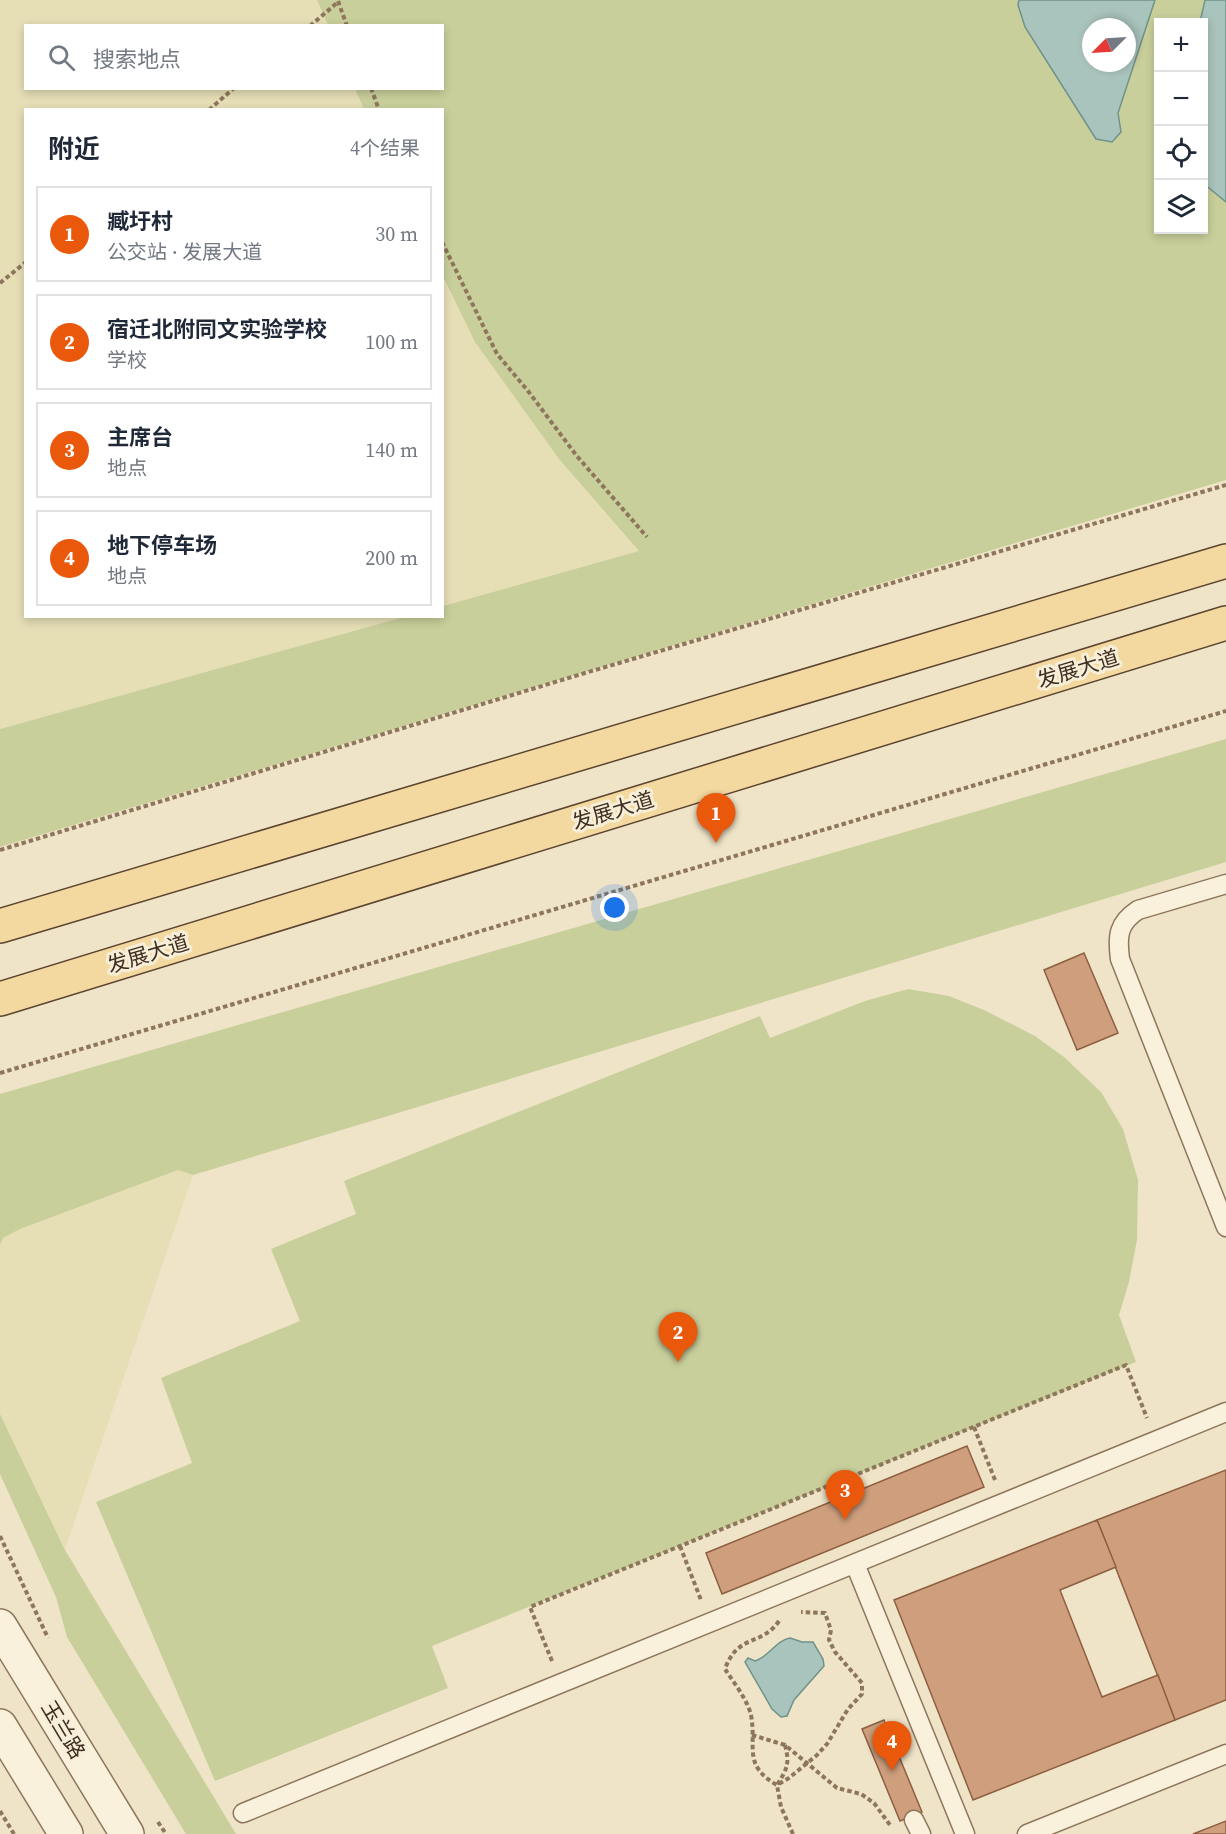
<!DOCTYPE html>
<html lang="zh">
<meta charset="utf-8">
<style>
body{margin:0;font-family:"Source Serif 4","Noto Sans SC",serif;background:#f6f6f7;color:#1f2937}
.controls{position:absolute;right:18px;top:18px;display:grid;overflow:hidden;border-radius:0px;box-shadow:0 3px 9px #0003}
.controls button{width:54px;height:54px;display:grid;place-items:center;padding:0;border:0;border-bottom:2px solid #e0e1e3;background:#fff;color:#1f2937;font:30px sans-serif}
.compass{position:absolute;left:1082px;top:18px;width:54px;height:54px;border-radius:50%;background:#fff;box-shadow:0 3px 9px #0003;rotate:246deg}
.you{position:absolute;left:615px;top:908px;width:21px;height:21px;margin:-15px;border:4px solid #fff;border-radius:50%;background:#1a73e8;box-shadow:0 0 0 9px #1a73e833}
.badge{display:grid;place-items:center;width:39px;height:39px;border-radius:50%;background:#ea580c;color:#fff;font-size:20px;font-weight:700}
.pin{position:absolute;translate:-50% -50px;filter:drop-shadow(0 2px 3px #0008)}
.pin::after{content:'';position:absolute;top:32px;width:21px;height:18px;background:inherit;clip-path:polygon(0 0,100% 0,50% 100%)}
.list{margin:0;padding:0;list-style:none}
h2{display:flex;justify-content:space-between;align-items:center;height:78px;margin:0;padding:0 24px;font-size:26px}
h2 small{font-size:20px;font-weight:400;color:#747a83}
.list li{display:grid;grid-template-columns:39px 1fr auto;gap:18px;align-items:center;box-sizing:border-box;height:96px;margin:0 12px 12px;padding:0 12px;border:2px solid #e0e1e3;border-radius:0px}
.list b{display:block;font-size:22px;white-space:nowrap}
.list p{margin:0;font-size:20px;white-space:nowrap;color:#747a83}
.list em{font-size:20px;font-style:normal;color:#747a83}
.icon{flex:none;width:33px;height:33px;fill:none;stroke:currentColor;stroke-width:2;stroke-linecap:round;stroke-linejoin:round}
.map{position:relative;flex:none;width:1226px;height:1834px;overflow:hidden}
.search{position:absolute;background:#fff;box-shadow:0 3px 9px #0003;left:24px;top:24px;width:420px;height:66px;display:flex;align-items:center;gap:15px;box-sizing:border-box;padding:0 21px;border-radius:0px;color:#747a83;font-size:22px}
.panel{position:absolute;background:#fff;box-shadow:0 3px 9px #0003;left:24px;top:108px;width:420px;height:510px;border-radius:0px}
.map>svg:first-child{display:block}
.farmland{fill:#e6deb5}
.green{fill:#c9cf9b;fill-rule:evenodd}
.water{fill:#a9c4bc;stroke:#6f938a;stroke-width:1.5;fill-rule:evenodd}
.building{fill:#cf9f7d;stroke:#8d5f41;stroke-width:1.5}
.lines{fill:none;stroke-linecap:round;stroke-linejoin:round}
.service-casing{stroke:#8d765c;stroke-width:21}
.tertiary-casing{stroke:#8d765c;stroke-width:36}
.primary-casing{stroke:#5b4430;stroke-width:36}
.path{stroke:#8d765c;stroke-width:4;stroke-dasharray:4.5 3;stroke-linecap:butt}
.service{stroke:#faf1dc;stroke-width:18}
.tertiary{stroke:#faf1dc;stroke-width:33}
.primary{stroke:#f3d9a0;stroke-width:33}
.labels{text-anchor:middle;stroke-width:6;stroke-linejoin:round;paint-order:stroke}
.street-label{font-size:21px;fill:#3d2e20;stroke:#f7eed8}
</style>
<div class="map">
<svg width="1226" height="1834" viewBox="0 0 1226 1834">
<rect width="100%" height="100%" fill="#f0e4c8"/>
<g class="farmland">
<path d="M0 0H317L328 25 26 26V88L355 89 364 109 26 110V616L404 617 0 729Z"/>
<path d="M442 277 475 342 559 459 639 551 443 606Z"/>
<path d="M178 1170 193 1175 65 1549 0 1414V1245L3 1238 20 1229Z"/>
</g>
<g class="green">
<path d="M317 0H1226V480L0 847V729L404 617 442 616 443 606 639 551 559 459 475 342 443 277 442 110 364 109 355 89 442 88V26L328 25ZM1158 22H1204V230H1158ZM1091 27H1127V63H1091Z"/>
<path d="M1226 739V862L193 1175 178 1170 20 1229 3 1238 0 1245V1094Z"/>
<path d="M908 989 949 996 984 1010 1035 1036 1064 1057 1101 1092 1123 1129 1138 1180 1137 1240 1129 1282 1119 1315 1136 1362 432 1646 448 1688 215 1781 96 1502 192 1463 161 1378 300 1321 271 1249 356 1214 344 1181 760 1016 770 1038 865 1001Z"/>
<path d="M0 1414 65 1550 236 1834H186L67 1637 56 1597 0 1474Z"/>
</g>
<g class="water">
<path d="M1019 0H1155L1118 113 1121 132 1112 142 1096 139 1025 27 1018 5ZM1091 27H1127V63H1091Z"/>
<path d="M1205 0H1226V202L1204 184V22H1200Z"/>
<path d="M790 1638 802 1642H813L823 1659 824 1666 794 1700 787 1716 781 1717 772 1709 745 1662 748 1658 755 1661C769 1657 775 1641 790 1638Z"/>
</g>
<g class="building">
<path d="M1084 953 1118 1033 1077 1050 1044 970Z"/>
<path d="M967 1446 984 1487 722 1594 706 1553Z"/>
<path d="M1226 1470V1700L1175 1720 1097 1520Z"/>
<path d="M1097 1520 1116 1567 1060 1590 1102 1697 1158 1675 1175 1720 973 1800 894 1600Z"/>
<path d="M884 1720 922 1812 900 1821 862 1729Z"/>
<path d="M1226 1821V1834H1193Z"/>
</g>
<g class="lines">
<g class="service-casing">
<g id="service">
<path d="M1226 884 1138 910C1118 923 1117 936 1120 959L1226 1227"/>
<path d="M855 1564 965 1834"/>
<path d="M243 1813 1226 1412"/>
<path d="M914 1820 921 1834"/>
<path d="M1027 1834 1226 1754"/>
</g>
</g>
<g class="tertiary-casing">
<g id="tertiary">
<path d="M0 1626 127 1834"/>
<path d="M0 1726 66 1834"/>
</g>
</g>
<g class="primary-casing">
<g id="primary">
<path d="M0 926 1226 561"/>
<path d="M0 999 1226 623"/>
</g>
</g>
<g class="path">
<path d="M338 1 347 26"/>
<path d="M310 26 338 2"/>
<path d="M371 88 379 110"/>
<path d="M209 110 234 88"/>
<path d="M442 242 497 354 528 391 576 455 647 537"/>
<path d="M0 283 26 262"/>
<path d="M0 850 585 673 1226 485"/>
<path d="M0 1073 1226 711"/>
<path d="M974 1427 995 1480"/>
<path d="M0 1536 48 1638"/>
<path d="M680 1546 701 1600"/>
<path d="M779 1621C761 1647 738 1633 725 1669 734 1683 747 1699 751 1715 757 1747 742 1765 777 1785L789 1778 817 1755 827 1744 848 1709 862 1694V1683L835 1652 829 1640 831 1630 825 1613 801 1612"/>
<path d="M552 1661 530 1607 1126 1365 1147 1418"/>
<path d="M752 1735 785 1745 837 1788 861 1794 874 1803 890 1825"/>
<path d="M785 1745C790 1764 787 1769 777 1785L781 1807 793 1834"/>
<path d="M0 1811 14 1834"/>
<path d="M158 1822 166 1834"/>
</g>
<use href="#service" class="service"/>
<use href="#tertiary" class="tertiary"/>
<use href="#primary" class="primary"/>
</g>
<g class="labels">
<g class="street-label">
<text transform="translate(1078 669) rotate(-17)" y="7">发展大道</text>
<text transform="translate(613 811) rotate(-17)" y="7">发展大道</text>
<text transform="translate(148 954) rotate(-17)" y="7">发展大道</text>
<text transform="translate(63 1730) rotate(59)" y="7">玉兰路</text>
</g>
</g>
</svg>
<div class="controls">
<button>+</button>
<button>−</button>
<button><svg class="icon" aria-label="locate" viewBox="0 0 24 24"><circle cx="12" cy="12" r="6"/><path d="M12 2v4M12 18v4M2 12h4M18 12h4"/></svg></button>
<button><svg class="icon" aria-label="layers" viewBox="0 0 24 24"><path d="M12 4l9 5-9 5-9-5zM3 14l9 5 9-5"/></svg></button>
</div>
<svg class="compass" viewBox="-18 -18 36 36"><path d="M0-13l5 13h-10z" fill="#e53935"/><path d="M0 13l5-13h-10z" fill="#747a83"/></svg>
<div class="you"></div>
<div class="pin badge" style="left:716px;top:843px">1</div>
<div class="pin badge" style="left:678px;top:1362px">2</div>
<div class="pin badge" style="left:845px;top:1520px">3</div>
<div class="pin badge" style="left:892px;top:1771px">4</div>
<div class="search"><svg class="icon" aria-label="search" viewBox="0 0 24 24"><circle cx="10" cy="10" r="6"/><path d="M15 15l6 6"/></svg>搜索地点</div>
<section class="panel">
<h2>附近<small>4个结果</small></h2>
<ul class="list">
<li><span class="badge">1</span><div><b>臧圩村</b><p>公交站 · 发展大道</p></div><em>30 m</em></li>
<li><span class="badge">2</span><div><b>宿迁北附同文实验学校</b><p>学校</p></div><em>100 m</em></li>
<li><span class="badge">3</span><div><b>主席台</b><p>地点</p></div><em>140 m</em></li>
<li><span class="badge">4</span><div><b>地下停车场</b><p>地点</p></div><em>200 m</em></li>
</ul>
</section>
</div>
